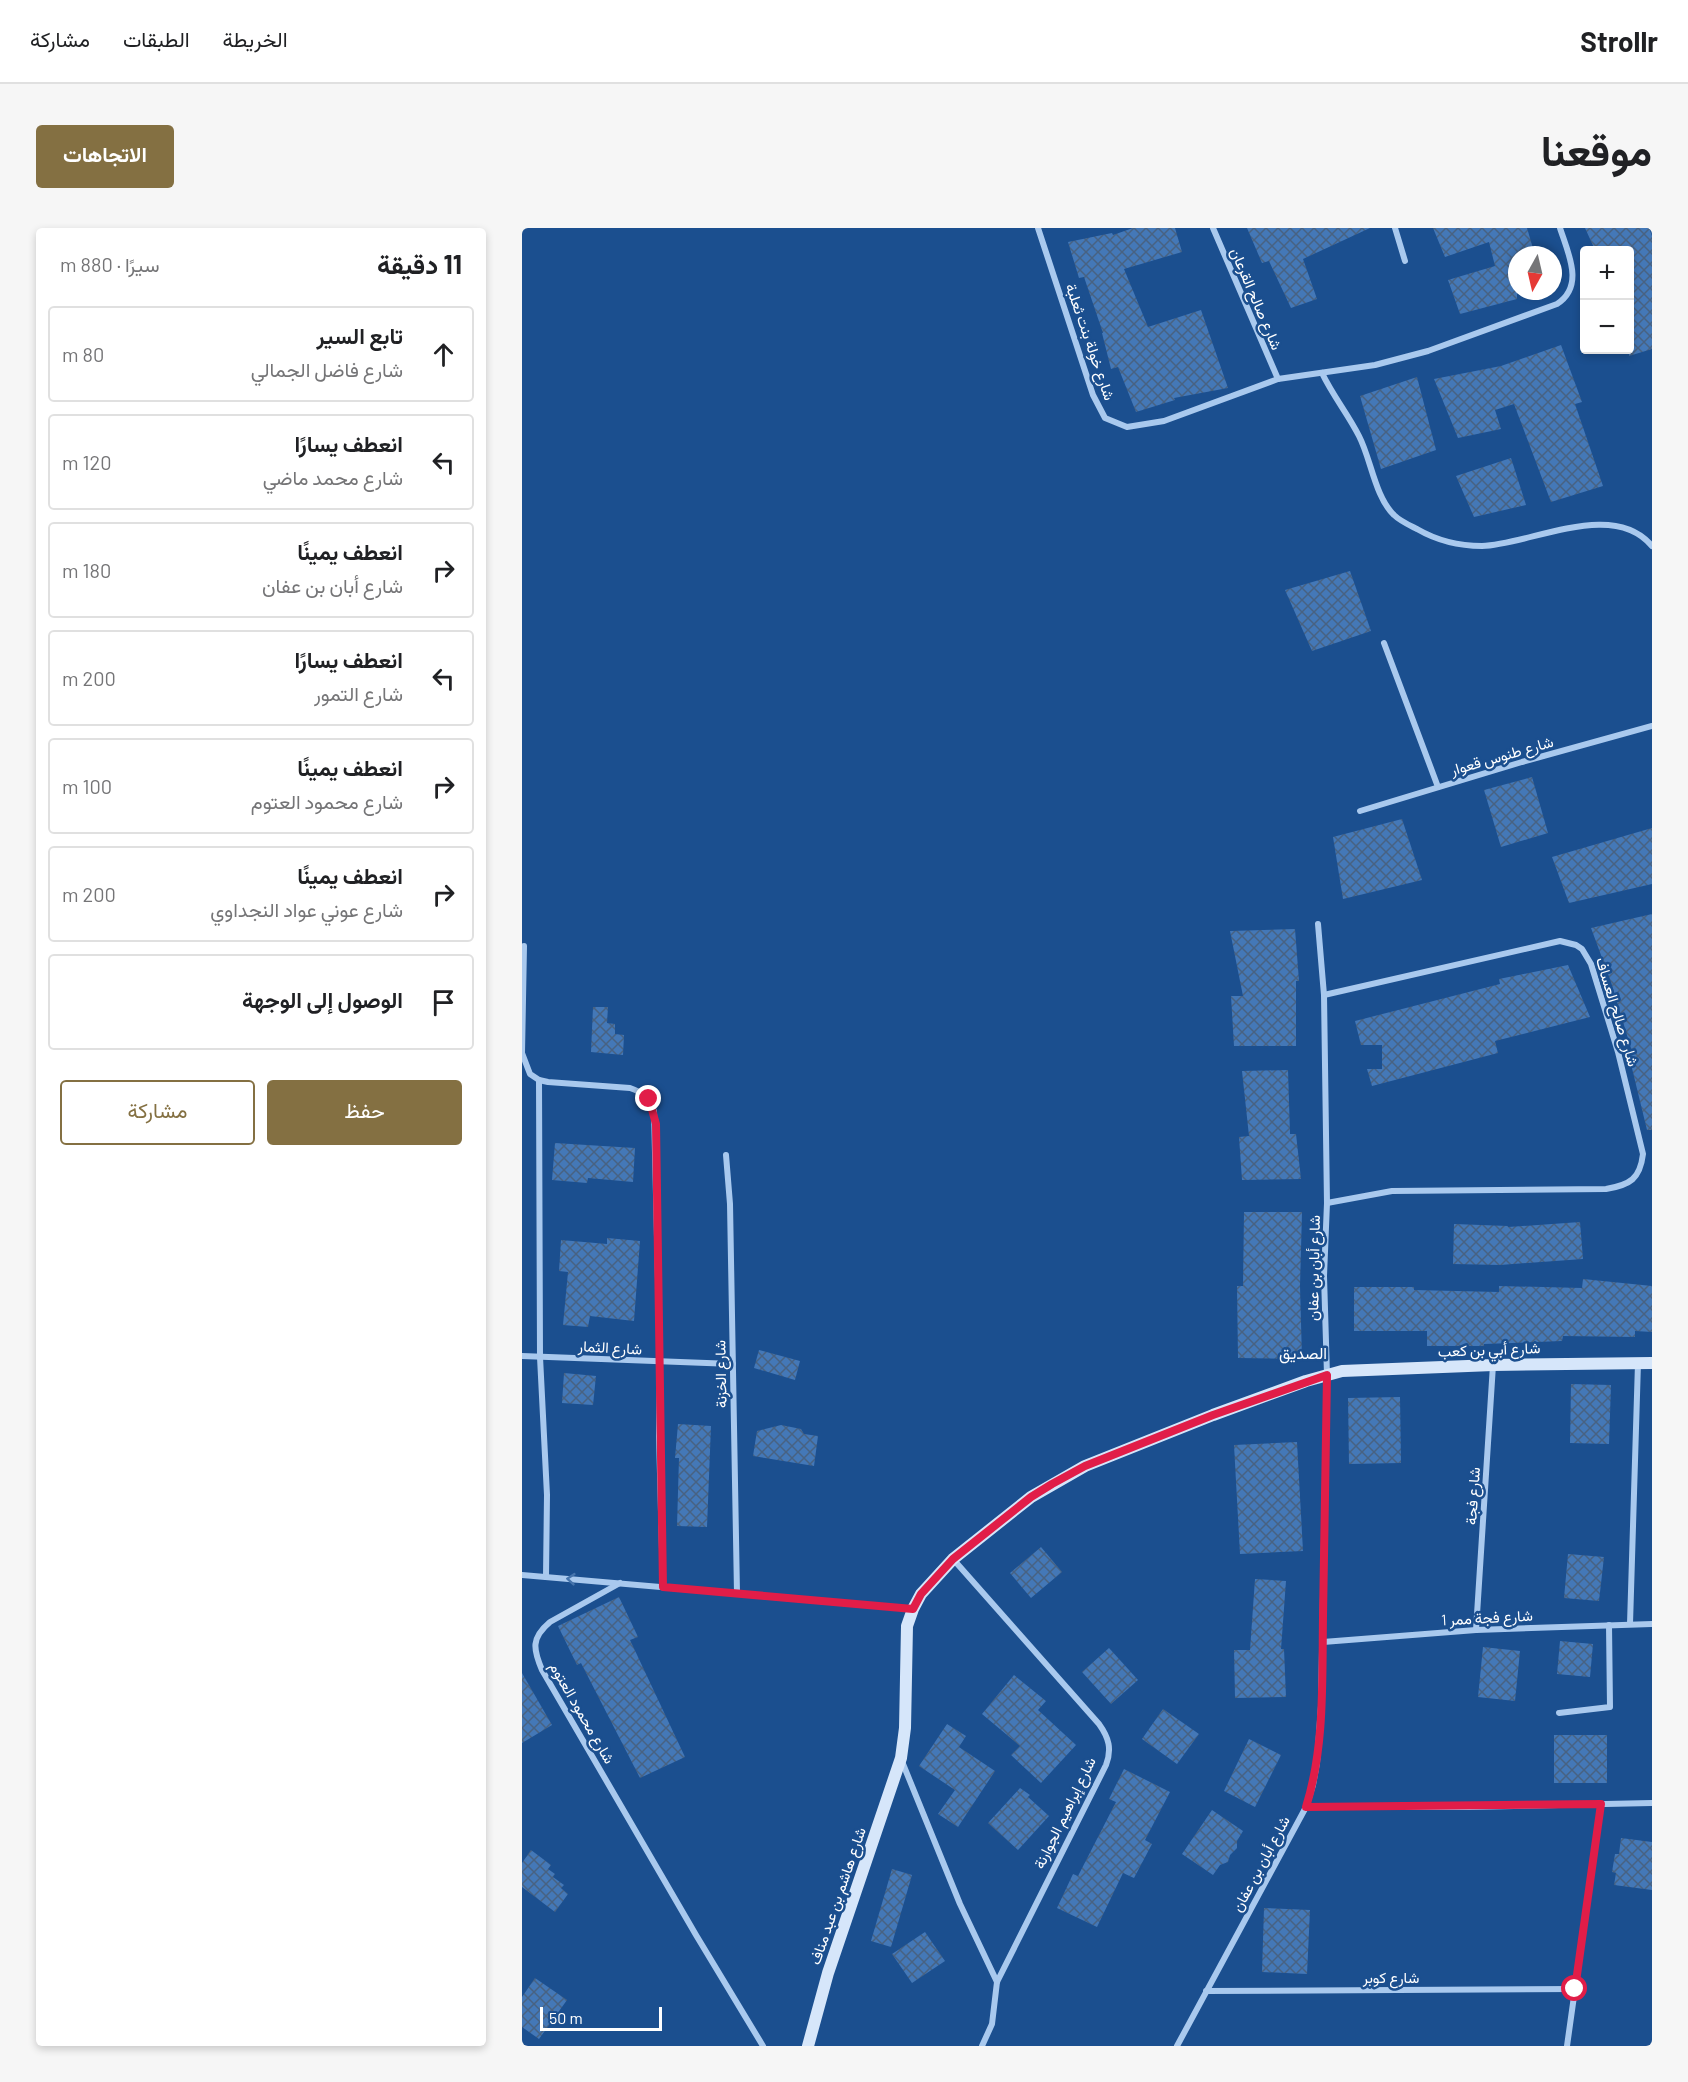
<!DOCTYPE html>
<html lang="ar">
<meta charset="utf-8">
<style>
body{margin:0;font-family:Barlow,Vazirmatn,sans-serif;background:#f6f6f6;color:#202124;direction:rtl}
.controls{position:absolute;right:18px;top:18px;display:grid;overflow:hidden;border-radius:6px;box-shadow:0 3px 9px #0003}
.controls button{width:54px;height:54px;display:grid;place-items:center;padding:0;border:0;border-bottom:2px solid #e0e0e0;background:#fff;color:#202124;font:30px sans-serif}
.compass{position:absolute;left:986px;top:18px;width:54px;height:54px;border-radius:50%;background:#fff;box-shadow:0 3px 9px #0003;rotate:188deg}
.scale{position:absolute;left:18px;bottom:15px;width:122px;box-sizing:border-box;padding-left:6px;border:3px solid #fff;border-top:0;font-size:16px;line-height:21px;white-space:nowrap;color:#fff;-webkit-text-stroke:4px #1b4f8f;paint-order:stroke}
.stop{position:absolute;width:18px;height:18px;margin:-14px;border:4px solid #e11d48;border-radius:50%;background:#fff}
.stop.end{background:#e11d48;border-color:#fff;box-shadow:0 2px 6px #0008}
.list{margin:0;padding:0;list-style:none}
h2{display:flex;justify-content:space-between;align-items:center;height:78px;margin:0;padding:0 24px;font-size:26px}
h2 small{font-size:20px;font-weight:400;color:#757577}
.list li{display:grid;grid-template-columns:39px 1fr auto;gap:18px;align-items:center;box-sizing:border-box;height:96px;margin:0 12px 12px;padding:0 12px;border:2px solid #e0e0e0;border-radius:6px}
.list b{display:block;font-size:22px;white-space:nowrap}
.list p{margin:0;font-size:20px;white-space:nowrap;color:#757577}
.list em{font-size:20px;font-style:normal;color:#757577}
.actions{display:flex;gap:12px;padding:18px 24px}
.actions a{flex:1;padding:14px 0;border:2px solid #847042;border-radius:6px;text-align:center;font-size:21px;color:#847042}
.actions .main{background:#847042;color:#fff}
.icon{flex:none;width:33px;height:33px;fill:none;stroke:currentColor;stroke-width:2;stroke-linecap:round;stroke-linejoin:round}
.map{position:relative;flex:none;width:1130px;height:1818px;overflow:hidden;direction:ltr;border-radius:6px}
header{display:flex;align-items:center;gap:36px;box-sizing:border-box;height:84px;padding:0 30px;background:#fff;border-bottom:2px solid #e0e0e0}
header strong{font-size:28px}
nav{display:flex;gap:33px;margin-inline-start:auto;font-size:21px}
.intro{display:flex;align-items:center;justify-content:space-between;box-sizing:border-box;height:144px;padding:0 36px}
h1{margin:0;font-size:42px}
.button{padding:15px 27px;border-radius:6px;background:#847042;color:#fff;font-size:21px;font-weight:700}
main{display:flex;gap:36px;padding:0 36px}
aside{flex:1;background:#fff;border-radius:6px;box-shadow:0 3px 9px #0003}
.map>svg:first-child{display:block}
.building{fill:url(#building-cross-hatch)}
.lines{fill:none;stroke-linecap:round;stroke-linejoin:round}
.street{stroke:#a9c9ee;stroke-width:6}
.secondary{stroke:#d6e6fa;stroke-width:12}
.oneway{stroke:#4674ac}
.route{stroke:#e11d48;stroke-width:8}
.labels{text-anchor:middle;stroke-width:5;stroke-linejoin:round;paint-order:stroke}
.street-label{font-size:15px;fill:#fff;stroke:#1b4f8f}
.neighbourhood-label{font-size:16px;fill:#fff;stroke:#1b4f8f}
</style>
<header>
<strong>Strollr</strong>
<nav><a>الخريطة</a><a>الطبقات</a><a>مشاركة</a></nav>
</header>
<div class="intro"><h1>موقعنا</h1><a class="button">الاتجاهات</a></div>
<main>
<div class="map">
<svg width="1130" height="1818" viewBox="0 0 1130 1818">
<defs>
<pattern id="building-cross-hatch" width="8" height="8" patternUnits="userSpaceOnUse" patternTransform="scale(1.5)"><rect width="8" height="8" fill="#4478b7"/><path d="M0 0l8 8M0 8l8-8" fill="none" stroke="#486282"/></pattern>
</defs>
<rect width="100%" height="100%" fill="#1b4f8f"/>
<g class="building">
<path d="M611 0H653L660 24 602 41 626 99 679 82 706 160 652 170 653 172 614 184 596 139 589 141 580 105H581L562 49 557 50 546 14 590 5 591 7Z"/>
<path d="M725 0H848L781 31 795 71 769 80 747 33 740 35Z"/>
<path d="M911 0H1005L1013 27H995V71L938 86 926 52 973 38 967 14 923 29Z"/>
<path d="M1063 0H1127L1130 8V121L1107 128V22H1073Z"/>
<path d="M1039 117 1060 174 1053 176 1081 258 1029 274 992 176 973 182 979 201 936 210 912 151 979 138Z"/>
<path d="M895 149 914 222 859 241 838 168Z"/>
<path d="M989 230 1004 277 952 289 934 248Z"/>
<path d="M828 343 849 403 790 423 763 362Z"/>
<path d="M1010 549 1026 605 979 619 962 562Z"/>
<path d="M880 591 900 652 821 671 811 609Z"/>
<path d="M1130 600V656L1047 675 1030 629Z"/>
<path d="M1130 686V902H1125L1107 828 1111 827 1089 754 1069 700Z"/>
<path d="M773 701 777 753H774V818H712L709 768H721L708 703Z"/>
<path d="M1046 737 1068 789 973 813 976 825 850 858 845 841H860V817H839L833 793 978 756 977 751Z"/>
<path d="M71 779H86L85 795 93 796V806L102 807 101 827 69 824Z"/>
<path d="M766 842 768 906H774L779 951 720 952 717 909 727 908 720 843Z"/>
<path d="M33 915 113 920 111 954 66 950 65 955 30 952Z"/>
<path d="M722 984H780L778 1058 780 1131 716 1130 715 1058H721Z"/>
<path d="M1058 994 1061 1031 978 1037 931 1036 932 996 986 998V999Z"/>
<path d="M85 1010 118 1013 112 1093 68 1088 66 1099 41 1097 46 1044 37 1043 39 1012 85 1016Z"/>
<path d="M1061 1051 1130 1058V1104L1113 1103V1109L1041 1108 1040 1113 962 1116V1118H905V1103H832V1059H892V1062L977 1064V1058L1060 1060Z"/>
<path d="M237 1122 278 1133 273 1152 232 1140Z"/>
<path d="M42 1145 74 1148 71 1177 40 1175Z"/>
<path d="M1049 1156 1089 1157 1087 1216 1048 1215Z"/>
<path d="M878 1169 879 1235 827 1236 826 1170Z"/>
<path d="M156 1196 189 1198 185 1299 155 1298 157 1230H153Z"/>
<path d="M259 1197 279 1201 282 1206 296 1208 292 1238 231 1228 235 1203Z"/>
<path d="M775 1214 781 1323 718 1326 712 1217Z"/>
<path d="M519 1319 540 1344 509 1370 488 1345Z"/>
<path d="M1046 1326 1082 1329 1077 1373 1042 1370Z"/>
<path d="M733 1351 764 1353 759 1421H762L764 1469 713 1470 712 1422H728Z"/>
<path d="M97 1369 116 1409 108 1412 163 1529 118 1550 59 1435 55 1437 36 1398Z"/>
<path d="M1038 1413 1071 1416 1068 1449 1035 1446Z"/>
<path d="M961 1419 998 1423 993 1473 956 1469Z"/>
<path d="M587 1420 616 1452 589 1476 560 1444Z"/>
<path d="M0 1445 30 1497 0 1515Z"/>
<path d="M492 1447 524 1473 516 1482 554 1517 519 1555 489 1527 498 1518 460 1486Z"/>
<path d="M641 1481 677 1506 655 1536 620 1511Z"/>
<path d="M425 1496 444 1508 437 1519 473 1543 436 1599 416 1586 433 1562 397 1538Z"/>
<rect x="1032" y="1507" width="53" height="48"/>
<path d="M727 1511 759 1527 733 1579 702 1563Z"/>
<path d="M602 1541 648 1564 623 1612 630 1616 612 1650 601 1645 575 1699 535 1680 551 1646 556 1648 594 1574 587 1571Z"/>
<path d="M498 1560 508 1567 506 1569 527 1588 496 1622 466 1595Z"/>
<path d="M690 1582 721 1603 715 1613V1620L708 1627 706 1634 698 1637 691 1647 660 1626Z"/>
<path d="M1099 1610 1130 1614V1662L1092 1657 1094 1645 1090 1644 1093 1626H1097Z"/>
<path d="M9 1622 29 1637 26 1641 33 1646 31 1649 42 1657 39 1660 46 1666 33 1684 0 1659V1635Z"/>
<path d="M370 1641 390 1647 369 1719 349 1713Z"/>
<path d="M742 1680 788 1682 785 1746 740 1744Z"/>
<path d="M403 1704 423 1733 390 1755 370 1726Z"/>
<path d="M13 1750 45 1772 17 1811 0 1799V1769Z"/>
</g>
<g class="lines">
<g class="street">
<path d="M516 0 571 167 583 190 605 199 642 193 756 151 853 137 906 123 1035 76C1063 58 1046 25 1038 0"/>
<path d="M691 0 756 151"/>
<path d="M873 0 883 33"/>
<path d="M800 145C811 168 826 186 837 208 849 231 853 269 872 287 878 293 887 297 895 301 914 312 938 318 960 318 1010 316 1091 271 1130 318"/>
<path d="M862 415 916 559"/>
<path d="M838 583 1000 534 1130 498"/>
<path d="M2 718 0 825 8 846 17 852 26 854 108 860C122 865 127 869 132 883L138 1135 137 1208 141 1359"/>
<path d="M802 767 1038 713 1054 717 1060 721 1069 736 1096 824 1121 926C1118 951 1108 957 1084 961L870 963 805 975"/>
<path d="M17 852 18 1129 25 1267 24 1349"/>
<path d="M204 927 208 976 215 1365"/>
<path d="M0 1128 211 1136"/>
<path d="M431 1331 577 1496C587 1510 590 1521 584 1537L475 1754 470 1796 460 1818"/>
<path d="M0 1347 390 1381"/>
<path d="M98 1355 28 1394C9 1410 11 1421 20 1442L174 1707 241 1818"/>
<path d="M1108 1396 1116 1135"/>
<path d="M954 1402 971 1137"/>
<path d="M801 1414 954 1402 1130 1396"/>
<path d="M1037 1485 1088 1479 1087 1397"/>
<path d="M379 1531 438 1676 475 1754"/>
<path d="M784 1579H946L1130 1575"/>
<path d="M684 1763 1053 1761"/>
<path d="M655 1818 784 1579 791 1557 795 1535 799 1478 805 1147 802 1048 805 975 802 767 796 696"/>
<path d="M1045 1818 1079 1576"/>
</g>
<path class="secondary" d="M286 1818 306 1745 379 1530 383 1500 385 1398 391 1381 399 1366 431 1331 509 1269 563 1238 691 1187 784 1153 820 1143 971 1137 1130 1135"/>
</g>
<defs><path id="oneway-chevron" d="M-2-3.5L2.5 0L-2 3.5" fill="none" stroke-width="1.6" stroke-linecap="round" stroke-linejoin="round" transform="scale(1.5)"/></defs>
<use class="oneway" href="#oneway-chevron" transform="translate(49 1351) rotate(-175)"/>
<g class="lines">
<path class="route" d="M127 871 134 896 141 1359 391 1381 399 1366 431 1331 509 1269 530 1256 563 1238 691 1187 805 1147C804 1228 802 1308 801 1389 800 1451 803 1519 784 1579L1079 1576 1053 1761"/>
</g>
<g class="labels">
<g class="street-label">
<text transform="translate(734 71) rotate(67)" y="5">شارع صالح القرعان</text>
<text transform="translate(568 114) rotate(71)" y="5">شارع خولة بنت ثعلبة</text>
<text transform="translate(980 528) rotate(-16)" y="5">شارع طنوس قعوار</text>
<text transform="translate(1095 784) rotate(73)" y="5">شارع صالح العساف</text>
<text transform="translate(792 1040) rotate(-89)" y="5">شارع أبان بن عفان</text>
<text transform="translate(88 1120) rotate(3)" y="5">شارع الثمار</text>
<text transform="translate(967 1122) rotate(-2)" y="5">شارع أبي بن كعب</text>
<text transform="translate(199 1146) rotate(-91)" y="5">شارع الخزنة</text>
<text transform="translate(951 1268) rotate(-86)" y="5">شارع فجة</text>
<text transform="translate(965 1390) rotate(-3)" y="5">شارع فجة ممر 1</text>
<text transform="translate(60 1485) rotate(60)" y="5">شارع محمود العتوم</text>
<text transform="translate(543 1585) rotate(-64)" y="5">شارع إبراهيم الجوارنة</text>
<text transform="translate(739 1636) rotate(-62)" y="5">شارع أبان بن عفان</text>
<text transform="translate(316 1668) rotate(-71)" y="5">شارع هاشم بن عبد مناف</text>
<text x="869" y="1755">شارع كوبر</text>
</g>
<g class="neighbourhood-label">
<text x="781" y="1131">الصديق</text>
</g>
</g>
</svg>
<div class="controls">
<button>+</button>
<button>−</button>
</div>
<svg class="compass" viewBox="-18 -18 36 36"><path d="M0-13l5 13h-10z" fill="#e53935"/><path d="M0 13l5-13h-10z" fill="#757577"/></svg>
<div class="scale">50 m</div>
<div class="stop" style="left:1053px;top:1761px"></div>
<div class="stop end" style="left:127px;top:871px"></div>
</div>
<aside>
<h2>11 دقيقة<small>سيرًا · 880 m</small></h2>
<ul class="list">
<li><svg class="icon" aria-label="ahead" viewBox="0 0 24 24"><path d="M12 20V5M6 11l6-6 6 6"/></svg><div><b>تابع السير</b><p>شارع فاضل الجمالي</p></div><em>80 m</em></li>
<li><svg class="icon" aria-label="left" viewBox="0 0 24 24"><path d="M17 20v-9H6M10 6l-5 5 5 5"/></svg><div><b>انعطف يسارًا</b><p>شارع محمد ماضي</p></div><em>120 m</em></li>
<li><svg class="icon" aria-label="right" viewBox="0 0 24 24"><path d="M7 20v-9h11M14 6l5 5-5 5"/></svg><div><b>انعطف يمينًا</b><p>شارع أبان بن عفان</p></div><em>180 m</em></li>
<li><svg class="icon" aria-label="left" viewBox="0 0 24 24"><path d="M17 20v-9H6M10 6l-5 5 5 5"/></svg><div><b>انعطف يسارًا</b><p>شارع التمور</p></div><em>200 m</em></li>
<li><svg class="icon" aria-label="right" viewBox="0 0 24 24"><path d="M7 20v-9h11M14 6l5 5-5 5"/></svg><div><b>انعطف يمينًا</b><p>شارع محمود العتوم</p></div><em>100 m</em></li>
<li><svg class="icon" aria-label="right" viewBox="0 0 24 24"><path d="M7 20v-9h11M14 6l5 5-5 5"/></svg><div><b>انعطف يمينًا</b><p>شارع عوني عواد النجداوي</p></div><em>200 m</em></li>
<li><svg class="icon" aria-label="arrive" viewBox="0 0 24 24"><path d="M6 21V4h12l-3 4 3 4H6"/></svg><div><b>الوصول إلى الوجهة</b></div></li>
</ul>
<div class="actions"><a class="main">حفظ</a><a>مشاركة</a></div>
</aside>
</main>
